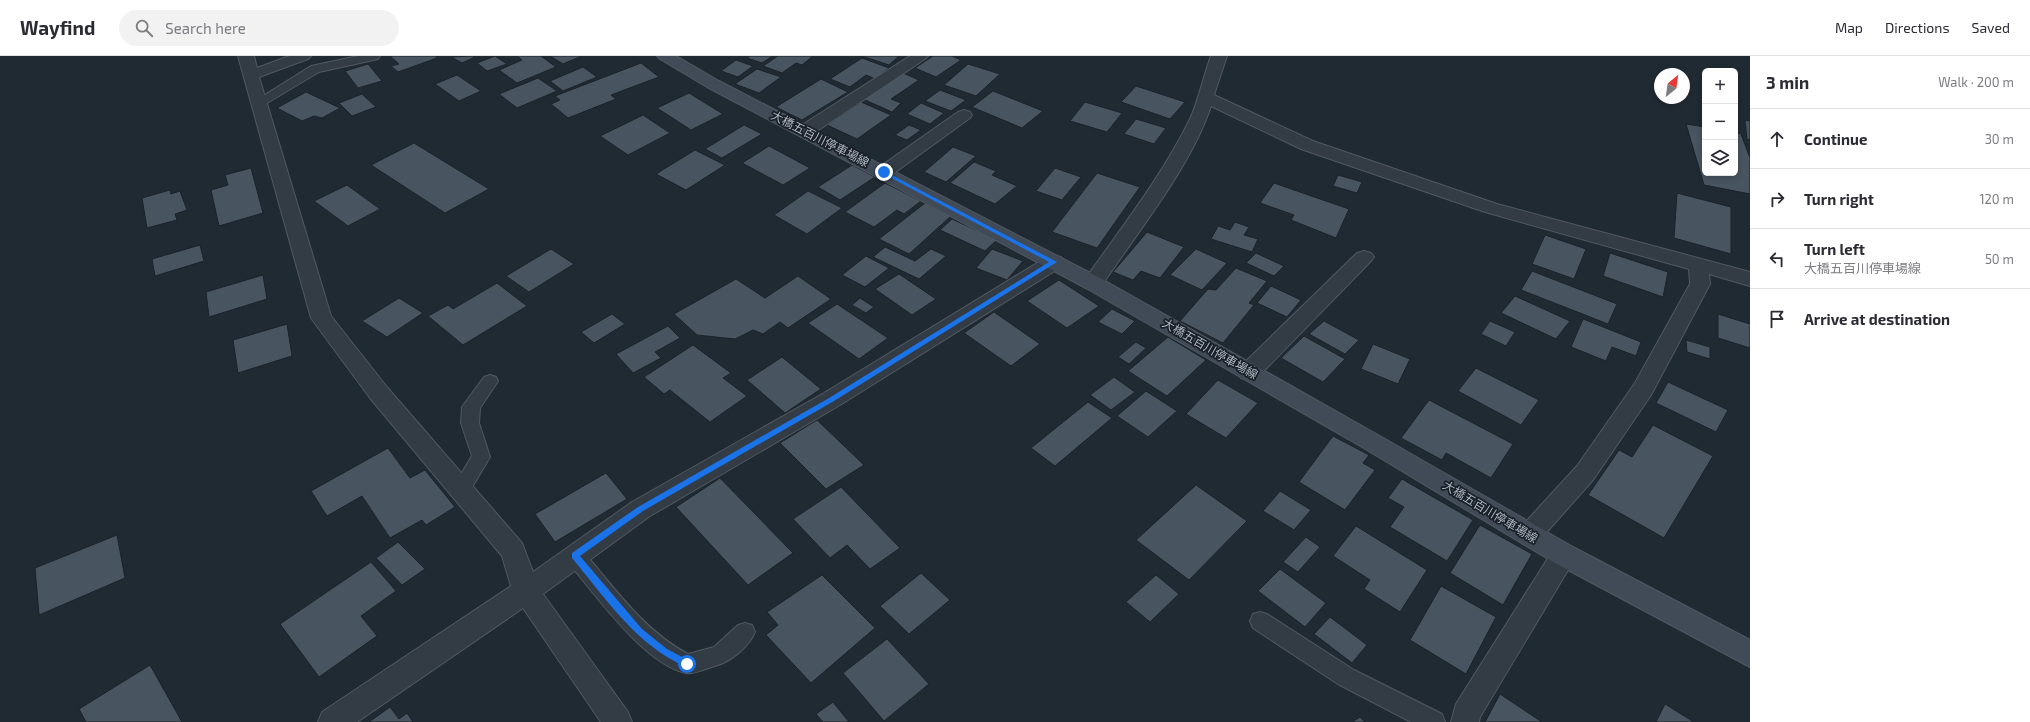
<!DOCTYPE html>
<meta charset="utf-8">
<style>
body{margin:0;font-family:"Exo 2","Noto Sans JP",sans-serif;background:#f2f2f3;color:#2b2b33}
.controls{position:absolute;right:12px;top:12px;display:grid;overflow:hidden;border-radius:6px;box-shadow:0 2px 6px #0003}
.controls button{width:36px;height:36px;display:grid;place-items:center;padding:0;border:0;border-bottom:1px solid #e1e1e2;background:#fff;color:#2b2b33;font:20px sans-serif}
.compass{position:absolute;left:1654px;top:12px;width:36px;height:36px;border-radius:50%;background:#fff;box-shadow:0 2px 6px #0003;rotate:29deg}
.stop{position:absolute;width:12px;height:12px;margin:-9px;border:3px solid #1a73e8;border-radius:50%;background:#fff}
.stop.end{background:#1a73e8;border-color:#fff;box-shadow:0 1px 4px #0008}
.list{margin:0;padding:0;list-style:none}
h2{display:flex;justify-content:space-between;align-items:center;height:52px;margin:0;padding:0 16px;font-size:17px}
h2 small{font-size:13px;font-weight:400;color:#7c7c81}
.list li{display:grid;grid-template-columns:26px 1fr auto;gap:12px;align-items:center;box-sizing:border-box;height:60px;padding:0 16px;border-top:1px solid #e1e1e2}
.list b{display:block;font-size:15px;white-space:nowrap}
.list p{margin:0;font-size:13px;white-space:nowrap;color:#7c7c81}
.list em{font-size:13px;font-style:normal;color:#7c7c81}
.icon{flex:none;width:22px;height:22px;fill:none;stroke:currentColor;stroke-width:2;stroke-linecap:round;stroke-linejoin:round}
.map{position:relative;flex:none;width:1750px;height:666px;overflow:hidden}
header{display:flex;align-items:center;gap:24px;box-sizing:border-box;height:56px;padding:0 20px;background:#fff;border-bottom:1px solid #e1e1e2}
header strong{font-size:19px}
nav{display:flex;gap:22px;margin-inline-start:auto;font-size:14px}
.search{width:280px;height:36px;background:#f2f2f3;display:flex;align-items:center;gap:10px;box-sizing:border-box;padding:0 14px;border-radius:22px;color:#7c7c81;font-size:15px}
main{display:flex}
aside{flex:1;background:#fff}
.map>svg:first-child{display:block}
.building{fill:#48545f;stroke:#1b222a}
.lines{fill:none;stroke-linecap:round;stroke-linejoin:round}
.lane-casing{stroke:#505962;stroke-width:2}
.street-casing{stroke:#505962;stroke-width:2}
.secondary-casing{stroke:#505962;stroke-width:2}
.lane{fill:#333b44;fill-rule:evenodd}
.street{fill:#333b44;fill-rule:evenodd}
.secondary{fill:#414b57;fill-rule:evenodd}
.route{fill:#1a73e8}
.labels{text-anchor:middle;stroke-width:3.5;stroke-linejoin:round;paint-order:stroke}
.street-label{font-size:12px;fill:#adb6c1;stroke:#192028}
</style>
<header>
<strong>Wayfind</strong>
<div class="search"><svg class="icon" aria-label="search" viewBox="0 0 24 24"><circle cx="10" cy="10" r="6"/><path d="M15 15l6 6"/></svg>Search here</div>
<nav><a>Map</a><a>Directions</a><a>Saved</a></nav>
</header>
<main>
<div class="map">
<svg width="1750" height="666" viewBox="0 0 1750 666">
<rect width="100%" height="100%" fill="#202a33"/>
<g class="building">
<path d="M390 0H436L437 2 398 16 391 10 399 8Z"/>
<path d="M473 0 475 1 462 7 451 1Z"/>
<path d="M495 0 507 8 487 15 477 7Z"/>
<path d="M517 0H541L556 11 517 27 499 14 522 4Z"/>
<path d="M550 0H582L563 8Z"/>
<path d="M750 0H773L762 7 747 2Z"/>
<path d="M778 0H813L802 9 796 7 782 17 763 10Z"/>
<path d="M862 0H899L889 9Z"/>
<path d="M933 0H952L961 4 936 21 915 12Z"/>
<path d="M862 2 889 12 875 23 866 19 850 31 830 23Z"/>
<path d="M736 4 753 10 738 21 721 15Z"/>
<path d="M641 7 659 21 611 39 616 43 568 62 551 48 560 44 555 40Z"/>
<path d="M368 8 382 25 358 32 345 15Z"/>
<path d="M968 8 1000 18 976 40 944 29Z"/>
<path d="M583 11 597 21 563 35 550 25Z"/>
<path d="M757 13 781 21 759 37 735 28Z"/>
<path d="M903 17 919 24 891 43 901 47 892 56 863 43Z"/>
<path d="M457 19 481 35 459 45 435 28Z"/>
<path d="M538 22 557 35 517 52 499 38Z"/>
<path d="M821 23 848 36 802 64 776 51Z"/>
<path d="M1136 30 1185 46 1170 63 1121 46Z"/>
<path d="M940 34 966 44 951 55 925 45Z"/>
<path d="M993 35 1043 55 1022 72 972 51Z"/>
<path d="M306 36 340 52 322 62 314 60 302 65 277 52Z"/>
<path d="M689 37 723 58 691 74 657 52Z"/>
<path d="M362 38 376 51 352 60 339 47Z"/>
<path d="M861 46 891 59 857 83 827 69Z"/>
<path d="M1085 46 1122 57 1107 76 1070 65Z"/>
<path d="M921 47 944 57 930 68 907 58Z"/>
<path d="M643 59 670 77 628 99 600 80Z"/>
<path d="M1136 63 1166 72 1154 88 1124 78Z"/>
<path d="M1745 64 1750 65V84L1747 83Z"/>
<path d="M1686 68 1705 71V117H1735V76L1741 78 1750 102V138L1704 129Z"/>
<path d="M744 69 762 78 722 102 705 93Z"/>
<path d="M909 69 921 74 907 84 895 79Z"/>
<path d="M414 87 489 133 445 157 371 109Z"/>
<path d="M769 90 810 112 783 129 742 107Z"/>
<path d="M953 91 976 100 946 126 924 116Z"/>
<path d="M695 94 725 109 686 134 656 118Z"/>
<path d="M974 106 996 115 992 119 1017 130 995 148 950 127Z"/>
<path d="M852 109 875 121 840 144 818 131Z"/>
<path d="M251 112 263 157 219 170 211 134 228 129 225 119Z"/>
<path d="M1055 112 1081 121 1062 144 1036 135Z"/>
<path d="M1097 117 1140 131 1097 192 1052 176Z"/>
<path d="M1338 119 1362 126 1357 137 1333 130Z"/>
<path d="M885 127 921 145 904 158 897 154 874 171 845 156Z"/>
<path d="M1274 127 1349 153 1336 182 1291 164 1294 159 1260 147Z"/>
<path d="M347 129 380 153 348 170 314 145Z"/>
<path d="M170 134 171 138 180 135 187 154 175 158 177 164 147 172 142 142Z"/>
<path d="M808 135 842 152 807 178 774 159Z"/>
<path d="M1677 137 1731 151V198L1674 182Z"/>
<path d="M925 147 951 160 909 198 879 183Z"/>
<path d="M952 163 997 184 985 195 940 174Z"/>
<path d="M1235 166 1249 171 1244 179 1258 183 1252 196 1211 183 1218 170 1230 174Z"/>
<path d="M1147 176 1184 191 1160 222 1141 215 1133 224 1113 216Z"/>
<path d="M1545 179 1586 193 1574 223 1532 208Z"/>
<path d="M200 189 204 205 155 220 152 203Z"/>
<path d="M885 191 915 205 931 193 946 200 919 223 873 201Z"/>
<path d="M551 193 574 208 529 236 506 220Z"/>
<path d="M992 193 1023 205 1007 224 976 212Z"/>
<path d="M1196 193 1227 207 1202 234 1170 219Z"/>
<path d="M1256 197 1284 210 1274 220 1246 207Z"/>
<path d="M1610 197 1668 216 1663 241 1603 220Z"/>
<path d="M866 200 889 212 865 231 842 219Z"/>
<path d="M1236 212 1267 225 1249 247 1254 249 1223 287 1180 265 1208 233 1216 234Z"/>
<path d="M1532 215 1617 248 1608 268 1521 234Z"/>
<path d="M899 218 936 243 912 259 875 233Z"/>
<path d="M263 219 267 243 209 261 206 236Z"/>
<path d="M798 220 831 243 788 272 780 266 763 278 753 274 735 283 697 279 674 258 736 223 765 242Z"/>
<path d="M1059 224 1099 250 1067 272 1027 245Z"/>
<path d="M497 227 527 250 463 289 428 260 448 249 453 253Z"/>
<path d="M1271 230 1301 244 1287 261 1257 247Z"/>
<path d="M1515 240 1570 265 1556 283 1501 257Z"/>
<path d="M399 242 423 257 387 281 362 265Z"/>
<path d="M860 242 874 251 866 257 852 249Z"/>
<path d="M837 248 888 282 859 303 808 267Z"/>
<path d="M1112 253 1135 265 1122 278 1098 266Z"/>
<path d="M994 256 1040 288 1011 310 964 277Z"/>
<path d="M612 258 625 268 594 287 581 276Z"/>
<path d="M1718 258 1750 268V292L1718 282Z"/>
<path d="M1583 263 1641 286 1636 300 1612 291 1606 305 1571 291Z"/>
<path d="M1324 265 1359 284 1345 298 1309 278Z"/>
<path d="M1490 265 1515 276 1506 290 1481 278Z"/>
<path d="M287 268 292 300 238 317 233 284Z"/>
<path d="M668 270 680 282 655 296 661 302 633 317 616 298Z"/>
<path d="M1304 280 1345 303 1323 326 1281 302Z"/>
<path d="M1168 281 1206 304 1167 340 1128 315Z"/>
<path d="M1686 284 1710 291V303L1687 296Z"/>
<path d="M1136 286 1146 292 1129 308 1118 301Z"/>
<path d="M1373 288 1410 303 1398 328 1361 313Z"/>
<path d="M693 289 731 317 723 322 747 340 710 366 670 334 664 338 644 321Z"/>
<path d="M782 301 821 333 785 357 747 324Z"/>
<path d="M1476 312 1539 344 1521 369 1458 335Z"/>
<path d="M1114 321 1135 336 1111 354 1090 339Z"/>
<path d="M1218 324 1258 347 1226 382 1186 358Z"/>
<path d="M1668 326 1728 354 1716 376 1656 347Z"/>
<path d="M1146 335 1177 355 1148 381 1117 360Z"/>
<path d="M1429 344 1513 388 1491 422 1446 397 1442 404 1401 382Z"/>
<path d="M1088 346 1112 362 1055 410 1031 392Z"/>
<path d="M817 364 864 409 826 433 780 387Z"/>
<path d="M1653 369 1713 400 1664 482 1588 439 1619 394 1632 401Z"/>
<path d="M1333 380 1369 399 1363 407 1375 414 1345 454 1299 426Z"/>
<path d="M388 392 410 422 425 414 455 451 426 469 422 464 390 482 362 440 327 460 311 435Z"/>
<path d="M606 417 627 443 555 486 535 458Z"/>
<path d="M720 422 793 497 748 529 676 451Z"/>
<path d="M1402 423 1473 464 1447 505 1390 471 1404 451 1388 442Z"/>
<path d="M1196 429 1247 465 1189 524 1136 484Z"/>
<path d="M841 431 900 492 870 513 847 489 830 502 793 463Z"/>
<path d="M1280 435 1311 454 1294 474 1263 455Z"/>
<path d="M1480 469 1532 498 1503 549 1450 517Z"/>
<path d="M1356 470 1427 514 1400 556 1364 533 1370 524 1333 500Z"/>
<path d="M117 479 125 522 39 559 35 512Z"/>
<path d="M1306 481 1320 491 1298 516 1283 506Z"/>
<path d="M398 486 425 513 402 529 376 502Z"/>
<path d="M371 506 396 535 361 560 377 580 319 621 280 568Z"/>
<path d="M1280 513 1326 547 1305 571 1258 535Z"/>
<path d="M921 517 950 544 909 578 880 550Z"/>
<path d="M822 519 875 572 811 627 766 579 778 569 767 556Z"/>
<path d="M1156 519 1179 538 1150 566 1126 546Z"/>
<path d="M1441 530 1496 561 1466 618 1410 584Z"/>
<path d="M1330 561 1367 589 1352 607 1314 578Z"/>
<path d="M887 583 929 628 884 665 843 617Z"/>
<path d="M150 609 182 666H86L79 653Z"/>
<path d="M1500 638 1542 666H1485Z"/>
<path d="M833 646 849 666H823L816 658Z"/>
<path d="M1665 648 1694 666H1656Z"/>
<path d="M390 651 399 663 407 657 413 666H369Z"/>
<path d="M1360 661 1365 666H1352Z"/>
</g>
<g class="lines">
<g class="lane-casing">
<g id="lane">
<path d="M358 0H380L378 3 319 16 262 50H254L252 47 311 10Z"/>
<path d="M490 319 496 321 498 325 480 352 479 367 490 401 468 438 461 441 454 438 452 433 472 400 461 367 462 351 484 321Z"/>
<path d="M575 492 582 494C614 531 644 575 688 598L714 591 738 569 745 567 752 569 755 576C749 591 730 606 715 610 707 612 693 619 686 617 645 609 594 537 568 506L565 500 568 494Z"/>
<path d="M1260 556 1267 558 1354 614 1442 658 1445 666H1411L1338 628 1253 572 1250 565 1253 558Z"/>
</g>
</g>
<g class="street-casing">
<g id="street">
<path d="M238 0H254L257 12 289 0H311L308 3 259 21 331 260 386 330 522 487 533 516 632 446 824 337 1047 201 1054 200 1061 201 1064 206 1061 211 840 349 650 460 543 538 628 656 632 666H601L523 552 357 666H318L322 656 511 530 502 500 370 342 311 262Z"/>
<path d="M910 0H928L925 3 811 79 805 80 799 79 797 75 799 71Z"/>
<path d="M1211 0H1227L1214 39 1313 85 1497 148 1750 216V230L1709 218 1710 228 1651 339 1593 424 1538 486 1529 490 1520 486 1517 479 1520 472 1577 410 1635 327 1690 228 1689 213 1485 156 1301 93 1211 50C1191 111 1136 178 1100 232L1093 234 1086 232 1083 227 1086 222C1122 171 1162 120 1190 63 1199 43 1203 21 1211 0Z"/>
<path d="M964 54 970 56 972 59 970 62 890 120 884 121 878 120 875 116 878 112 958 56Z"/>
<path d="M1364 195 1371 197 1374 201 1371 205 1257 322 1249 324 1241 322 1238 316 1241 310 1357 197Z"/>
<path d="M1564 488 1573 491 1577 499 1480 661 1479 666H1451L1456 648 1555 491Z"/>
</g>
</g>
<g class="secondary-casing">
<path id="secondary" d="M657 0H676L719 25 1100 222 1378 379 1573 491 1750 584V611L1555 507 1362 391 1086 232 707 31 660 3Z"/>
</g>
<use href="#lane" class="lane"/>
<use href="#street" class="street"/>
<use href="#secondary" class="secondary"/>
</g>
<path class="route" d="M884 115 1057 206 834 345 643 455 580 500 642 573 667 593 690 605V610C685 612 681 609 676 606 632 583 603 539 572 502V497L638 451 829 342 1049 206 882 117Z"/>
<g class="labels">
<g class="street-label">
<text transform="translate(820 83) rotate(27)" y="4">大橋五百川停車場線</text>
<text transform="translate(1210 293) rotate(30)" y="4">大橋五百川停車場線</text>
<text transform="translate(1490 456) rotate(31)" y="4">大橋五百川停車場線</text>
</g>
</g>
</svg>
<div class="controls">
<button>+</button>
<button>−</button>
<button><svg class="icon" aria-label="layers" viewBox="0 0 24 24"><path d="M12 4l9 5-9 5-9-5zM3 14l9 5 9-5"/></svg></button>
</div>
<svg class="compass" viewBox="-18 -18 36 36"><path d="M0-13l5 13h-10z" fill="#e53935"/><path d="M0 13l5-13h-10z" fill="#7c7c81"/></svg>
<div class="stop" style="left:687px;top:608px"></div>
<div class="stop end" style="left:884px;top:116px"></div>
</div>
<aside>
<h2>3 min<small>Walk · 200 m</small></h2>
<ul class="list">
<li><svg class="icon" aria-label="ahead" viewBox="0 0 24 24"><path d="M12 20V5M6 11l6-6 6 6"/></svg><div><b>Continue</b></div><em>30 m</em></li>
<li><svg class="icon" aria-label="right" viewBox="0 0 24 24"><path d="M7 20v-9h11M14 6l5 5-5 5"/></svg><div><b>Turn right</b></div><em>120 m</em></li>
<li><svg class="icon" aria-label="left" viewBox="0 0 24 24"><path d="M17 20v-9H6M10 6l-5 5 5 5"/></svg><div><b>Turn left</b><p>大橋五百川停車場線</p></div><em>50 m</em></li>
<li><svg class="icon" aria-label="arrive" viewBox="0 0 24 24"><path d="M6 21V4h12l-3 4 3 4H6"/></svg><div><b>Arrive at destination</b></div></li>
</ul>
</aside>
</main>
